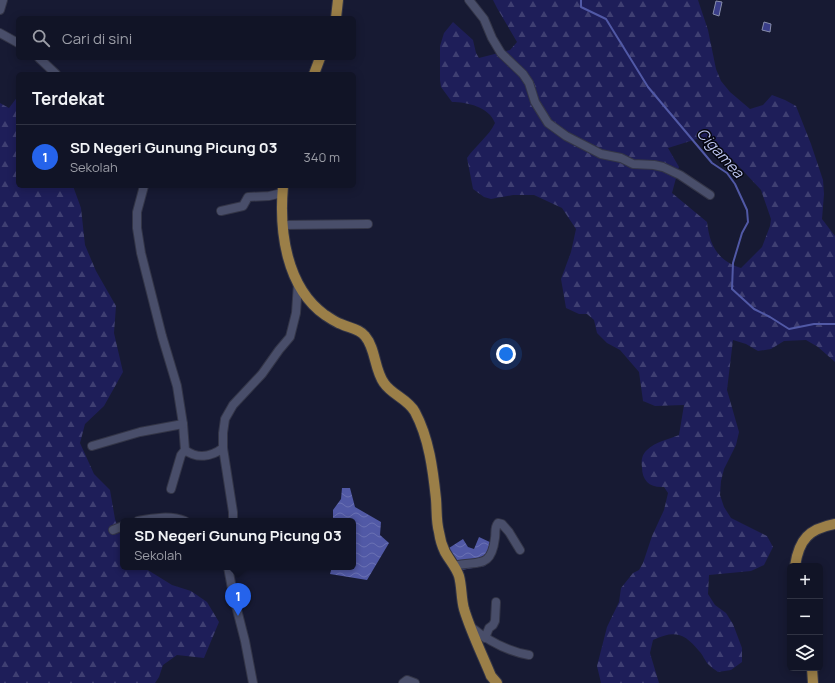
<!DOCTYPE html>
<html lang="id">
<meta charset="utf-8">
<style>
body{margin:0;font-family:Manrope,sans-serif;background:#1a1d2e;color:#f1f3f6}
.controls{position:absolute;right:12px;bottom:12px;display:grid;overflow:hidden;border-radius:6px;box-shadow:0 2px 10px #0003}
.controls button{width:36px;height:36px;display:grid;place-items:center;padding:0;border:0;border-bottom:1px solid #303343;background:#111426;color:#f1f3f6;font:20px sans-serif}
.you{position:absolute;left:506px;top:354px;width:14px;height:14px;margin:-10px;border:3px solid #fff;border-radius:50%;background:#1a73e8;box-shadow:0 0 0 6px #1a73e833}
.badge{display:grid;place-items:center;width:26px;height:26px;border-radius:50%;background:#2563eb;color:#fff;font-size:13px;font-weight:700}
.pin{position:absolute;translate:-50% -33px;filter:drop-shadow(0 1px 2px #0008)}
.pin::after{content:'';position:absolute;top:21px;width:14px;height:12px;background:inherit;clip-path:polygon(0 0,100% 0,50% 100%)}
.popup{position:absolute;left:120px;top:518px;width:236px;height:52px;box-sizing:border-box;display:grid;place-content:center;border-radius:6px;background:#111426;filter:drop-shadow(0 1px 3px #0005);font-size:13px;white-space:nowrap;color:#9c9ea7}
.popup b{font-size:15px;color:#f1f3f6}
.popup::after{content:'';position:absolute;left:50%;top:100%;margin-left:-8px;border:8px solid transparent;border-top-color:#111426}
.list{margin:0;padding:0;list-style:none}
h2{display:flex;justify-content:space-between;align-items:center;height:52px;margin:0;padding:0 16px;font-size:17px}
h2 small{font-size:13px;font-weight:400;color:#9c9ea7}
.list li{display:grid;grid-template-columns:26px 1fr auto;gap:12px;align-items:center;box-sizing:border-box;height:64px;padding:0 16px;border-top:1px solid #303343}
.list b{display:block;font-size:15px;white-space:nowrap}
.list p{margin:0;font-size:13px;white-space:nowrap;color:#9c9ea7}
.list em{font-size:13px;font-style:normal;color:#9c9ea7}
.icon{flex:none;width:22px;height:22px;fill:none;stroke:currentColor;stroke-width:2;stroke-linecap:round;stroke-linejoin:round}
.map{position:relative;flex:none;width:835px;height:683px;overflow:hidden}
.search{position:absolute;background:#111426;box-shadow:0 2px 10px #0003;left:16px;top:16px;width:340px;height:44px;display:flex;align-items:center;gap:10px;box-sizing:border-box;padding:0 14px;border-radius:6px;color:#9c9ea7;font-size:15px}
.panel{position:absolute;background:#111426;box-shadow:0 2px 10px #0003;left:16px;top:72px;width:340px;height:116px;border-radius:6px}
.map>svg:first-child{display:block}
.forest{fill:url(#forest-firs);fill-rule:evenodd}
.water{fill:url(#water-waves)}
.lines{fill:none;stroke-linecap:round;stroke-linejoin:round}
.stream{stroke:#5159a6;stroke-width:2}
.building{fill:#3a3e89;stroke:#878dac}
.minor-casing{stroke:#333547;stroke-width:10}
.major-casing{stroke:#333547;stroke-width:12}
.minor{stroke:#494e6a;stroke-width:8}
.major{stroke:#9b7f48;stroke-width:10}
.labels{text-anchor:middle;stroke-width:3;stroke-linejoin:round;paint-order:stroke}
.water-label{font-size:15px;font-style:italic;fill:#bec6f1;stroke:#050610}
</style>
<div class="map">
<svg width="835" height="683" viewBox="0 0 835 683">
<defs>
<pattern id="forest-firs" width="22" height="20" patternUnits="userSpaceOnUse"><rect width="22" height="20" fill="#1e1e59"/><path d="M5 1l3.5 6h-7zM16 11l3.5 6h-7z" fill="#3f3f72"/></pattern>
<pattern id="water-waves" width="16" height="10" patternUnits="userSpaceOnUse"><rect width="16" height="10" fill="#5159a6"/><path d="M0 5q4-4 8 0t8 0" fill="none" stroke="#6a71b3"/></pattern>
</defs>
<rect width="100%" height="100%" fill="#171a33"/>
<g class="forest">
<path d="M493 0H698L708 30 716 69 721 81 730 92 750 109 763 105 772 95 785 100 796 106 811 144 823 180 824 194 822 219 835 236V362L818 347 806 340 784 341 771 349 758 351 746 344 733 340 727 390 739 432 736 445 724 469 721 481 720 495 724 507 731 518 767 536 773 547 764 565 751 571 709 575 708 594 715 605 726 613 733 624 742 648V662L731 670 718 672C715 670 711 667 708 664 705 661 703 655 699 651 684 633 675 630 653 640L650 653 659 683H601L597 666 607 627 619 602 621 588 633 573 639 570 643 563 652 536 664 510 668 493 664 487C650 488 642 481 642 467 641 461 642 454 647 450 655 442 669 439 679 435L684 405 655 406 643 401 639 372 620 350 607 343 597 333 594 320 587 314H579L566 308 561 279 571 252 576 229 562 208 534 195H513L491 199 484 197 473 189 467 158C476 145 489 136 495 123 489 107 467 102 452 102L441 87 440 80V46L444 33 453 22 473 40 476 53 479 58 510 50 517 42 497 8ZM697 139 732 159 761 190 771 219 770 226 762 247 741 268C717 260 710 246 707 222L672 193 679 167 668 148Z"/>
<path d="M18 96V186H73L81 208 85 245 96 271 116 306 114 333 123 372 104 406 85 424 80 443 94 474 110 490 115 519 123 540V567H143L172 585 191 591 207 602 219 622 204 658 177 655 163 665 159 677 155 683H0V103L9 108Z"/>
</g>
<g class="water">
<path d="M342 488H350L355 507 381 522 380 535 389 543 367 580 330 574 332 567H353V521H333V510L341 499Z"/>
<path d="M479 537 494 544 485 566 461 570 449 548 463 539 468 547 474 549Z"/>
</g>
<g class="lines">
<path class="stream" d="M581 0V7L606 19 648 87 712 163 727 173 735 184 747 210 748 222 742 233 733 263 732 289 754 309 770 317 789 329 814 324H835"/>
</g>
<g class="building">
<path d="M716 1 722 2 719 16 713 14Z"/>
<path d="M764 22 771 24 770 32 762 30Z"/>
</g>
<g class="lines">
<g class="minor-casing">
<g id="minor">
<path d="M469 0 484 19 492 38 501 53 523 74 529 83 535 102 548 123 566 136 601 154 621 158 633 164 654 165 663 167 680 175 710 195"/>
<path d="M0 10 3 0"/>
<path d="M0 33 18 43"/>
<path d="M39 58 56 74"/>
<path d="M144 186 137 212V228L141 253 162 336 177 386 183 424 185 450C197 459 211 457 223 448"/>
<path d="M221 211 243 206 248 197 269 196 282 193"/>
<path d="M282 225 368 224"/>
<path d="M92 446 140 432 183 424"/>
<path d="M171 489 181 455 185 450"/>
<path d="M138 521C153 518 171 515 185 521"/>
<path d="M233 521V512L223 448V433L225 419 233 405 262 374 279 350 290 337 296 313 298 283"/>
<path d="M113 530 123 526"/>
<path d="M454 566C478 560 491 570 495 538 496 533 494 528 498 523L502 524 509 532 520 550"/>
<path d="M228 567 233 594 245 641 253 683"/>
<path d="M470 626C488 641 506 651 529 655"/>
<path d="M485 638 489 628 493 625 495 621 496 602"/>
<path d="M403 683 407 680 415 683"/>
</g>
</g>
<g class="major-casing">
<g id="major">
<path d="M336 18 338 0"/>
<path d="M314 74 320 58"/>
<path d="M283 186C279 231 286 287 325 315 330 318 335 322 341 324 349 328 360 329 365 336 376 349 374 369 384 383 392 395 408 399 415 412 429 438 433 470 436 499 437 511 436 521 439 532 440 539 442 546 445 552 450 561 456 567 459 576 462 587 461 598 464 609 471 632 482 654 491 676L497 683"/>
<path d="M795 566C799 539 809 529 835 524"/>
<path d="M812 668 813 683"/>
</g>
</g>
<use href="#minor" class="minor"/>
<use href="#major" class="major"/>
</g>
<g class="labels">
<g class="water-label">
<text transform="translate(720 153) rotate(48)" y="5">Cigamea</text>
</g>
</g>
</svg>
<div class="controls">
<button>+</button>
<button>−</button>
<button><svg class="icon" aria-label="layers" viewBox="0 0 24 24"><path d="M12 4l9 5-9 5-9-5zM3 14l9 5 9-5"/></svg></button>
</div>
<div class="you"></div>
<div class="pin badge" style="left:238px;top:616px">1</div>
<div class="popup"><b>SD Negeri Gunung Picung 03</b>Sekolah</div>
<div class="search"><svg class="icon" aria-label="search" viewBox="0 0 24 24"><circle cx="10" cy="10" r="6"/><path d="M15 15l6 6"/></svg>Cari di sini</div>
<section class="panel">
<h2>Terdekat<small></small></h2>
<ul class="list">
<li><span class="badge">1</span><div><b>SD Negeri Gunung Picung 03</b><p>Sekolah</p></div><em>340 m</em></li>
</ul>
</section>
</div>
